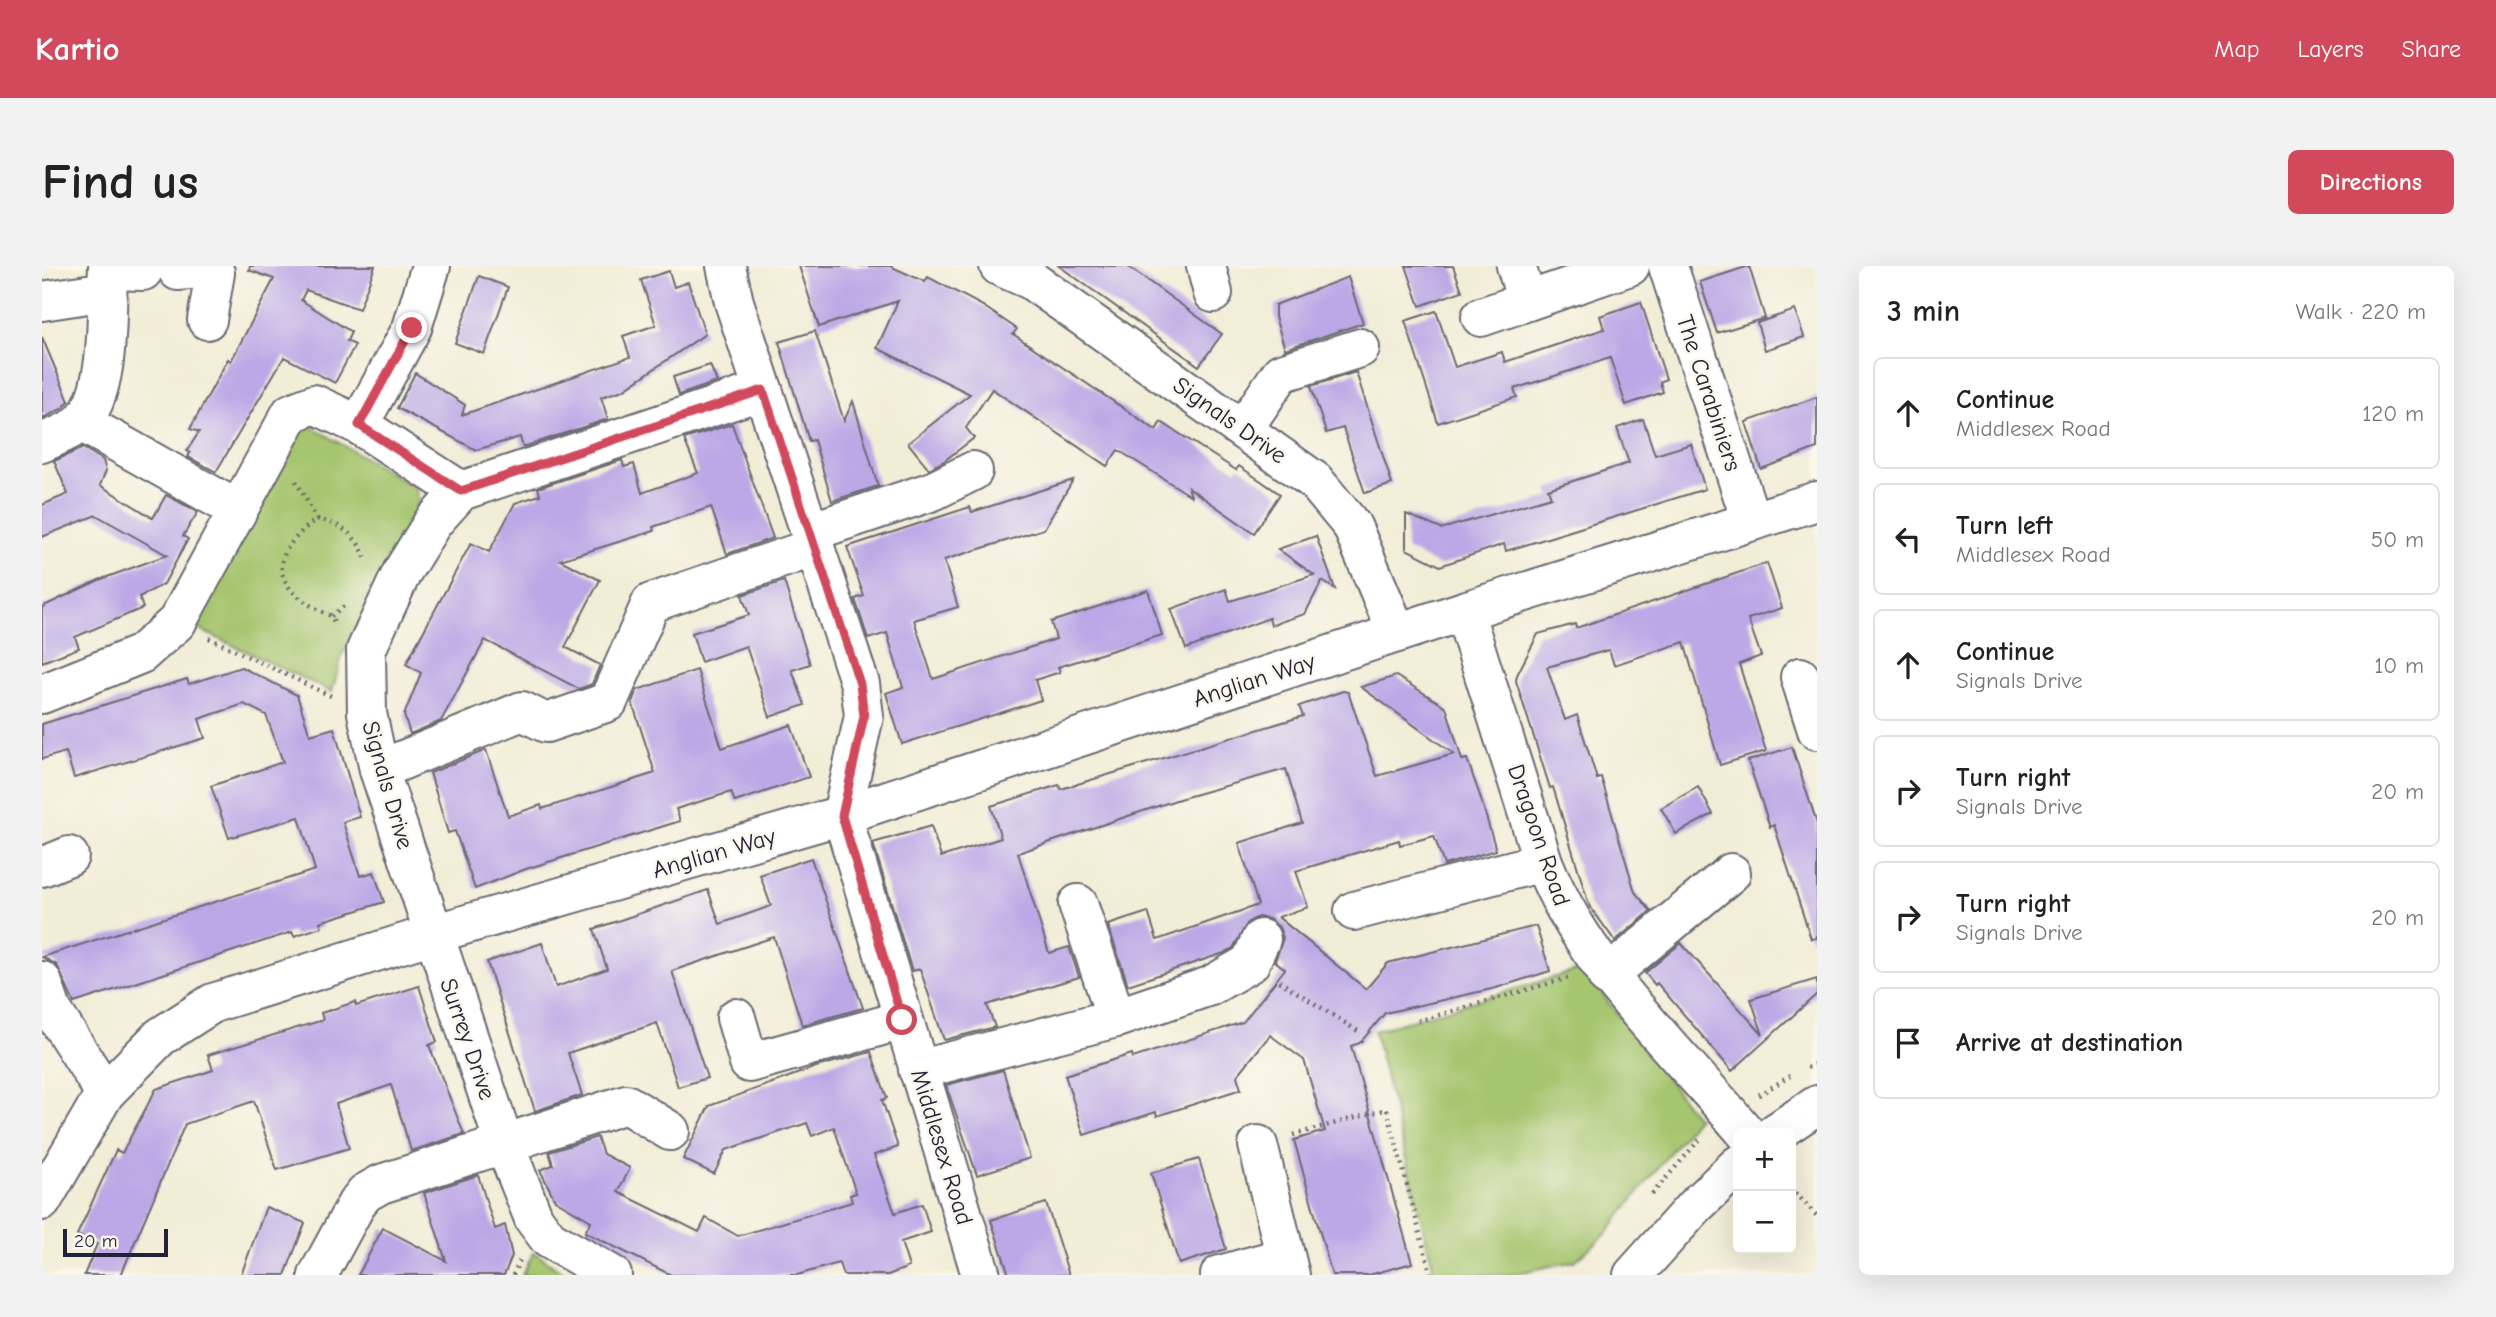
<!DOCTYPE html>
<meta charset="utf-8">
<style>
body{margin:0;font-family:"Comic Neue",sans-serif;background:#f2f2f2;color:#222}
.controls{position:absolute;right:21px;bottom:21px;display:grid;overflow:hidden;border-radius:10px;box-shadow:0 7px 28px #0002}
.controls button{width:63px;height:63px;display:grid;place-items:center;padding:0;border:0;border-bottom:2px solid #e0e0e0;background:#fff;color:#222;font:35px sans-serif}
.scale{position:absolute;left:21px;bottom:18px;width:105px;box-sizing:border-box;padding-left:7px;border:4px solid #22223b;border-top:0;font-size:19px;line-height:24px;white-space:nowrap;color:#22223b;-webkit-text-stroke:5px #fbf7ec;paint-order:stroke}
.stop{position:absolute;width:21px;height:21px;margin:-16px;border:5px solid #d1495b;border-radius:50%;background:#fff}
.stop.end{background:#d1495b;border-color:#fff;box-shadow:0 2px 7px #0008}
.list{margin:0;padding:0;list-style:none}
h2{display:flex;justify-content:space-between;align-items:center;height:91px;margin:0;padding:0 28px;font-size:30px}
h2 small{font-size:23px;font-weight:400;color:#767676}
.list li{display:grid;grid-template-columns:46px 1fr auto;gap:21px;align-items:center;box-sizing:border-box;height:112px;margin:0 14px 14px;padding:0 14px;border:2px solid #e0e0e0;border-radius:10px}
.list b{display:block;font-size:26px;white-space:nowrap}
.list p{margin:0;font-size:23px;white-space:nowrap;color:#767676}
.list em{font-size:23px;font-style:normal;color:#767676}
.icon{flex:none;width:38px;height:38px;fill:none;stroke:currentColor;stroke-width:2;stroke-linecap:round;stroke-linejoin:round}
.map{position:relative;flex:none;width:1775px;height:1009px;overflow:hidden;border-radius:10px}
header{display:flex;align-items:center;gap:42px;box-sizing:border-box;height:98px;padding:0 35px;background:#d1495b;color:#fff}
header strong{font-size:33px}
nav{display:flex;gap:38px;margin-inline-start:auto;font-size:24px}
.intro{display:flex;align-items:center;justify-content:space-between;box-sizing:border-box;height:168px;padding:0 42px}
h1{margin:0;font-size:49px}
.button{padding:18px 32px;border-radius:10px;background:#d1495b;color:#fff;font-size:24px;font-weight:700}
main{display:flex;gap:42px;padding:0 42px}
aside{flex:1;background:#fff;border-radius:10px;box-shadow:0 7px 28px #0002}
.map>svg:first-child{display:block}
.green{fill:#a5c56e;stroke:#647454;stroke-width:2}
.building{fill:#bca8e6}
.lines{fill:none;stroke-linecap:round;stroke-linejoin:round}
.minor-casing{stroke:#6b6972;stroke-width:42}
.major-casing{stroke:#6b6972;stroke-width:42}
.path{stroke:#6b6972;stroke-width:4.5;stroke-dasharray:2 5;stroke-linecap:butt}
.minor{stroke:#fff;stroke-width:38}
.major{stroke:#fff;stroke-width:38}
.route{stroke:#d1495b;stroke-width:9}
.labels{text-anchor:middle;stroke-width:5;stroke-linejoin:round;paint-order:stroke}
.street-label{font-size:24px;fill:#22223b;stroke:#fbf7ec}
</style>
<header>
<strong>Kartio</strong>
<nav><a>Map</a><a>Layers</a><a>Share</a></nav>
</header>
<div class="intro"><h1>Find us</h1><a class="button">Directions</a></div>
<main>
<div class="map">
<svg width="1775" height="1009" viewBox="0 0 1775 1009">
<rect width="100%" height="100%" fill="#fbf7ec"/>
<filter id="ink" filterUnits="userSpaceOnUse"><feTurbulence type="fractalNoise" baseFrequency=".0143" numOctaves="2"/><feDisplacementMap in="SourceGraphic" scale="14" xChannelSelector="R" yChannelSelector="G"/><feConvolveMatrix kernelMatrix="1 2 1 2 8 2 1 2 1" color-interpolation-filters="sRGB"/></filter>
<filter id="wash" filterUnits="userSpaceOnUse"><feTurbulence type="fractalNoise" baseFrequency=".00686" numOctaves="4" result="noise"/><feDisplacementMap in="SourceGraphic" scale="28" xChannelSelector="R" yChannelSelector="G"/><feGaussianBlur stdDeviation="1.57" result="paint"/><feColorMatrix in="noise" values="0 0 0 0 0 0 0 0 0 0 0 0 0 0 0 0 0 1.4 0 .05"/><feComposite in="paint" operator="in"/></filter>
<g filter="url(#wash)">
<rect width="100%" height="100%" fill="#f2edd7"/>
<g class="green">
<path d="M269 160 375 223 378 246 300 389 290 426 154 362 252 169Z"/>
<path d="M1541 703 1655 852 1564 968 1533 995 1466 1009H1393L1332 765Z"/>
<path d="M492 986 525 1009H480Z"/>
</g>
<g id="blocks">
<g class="building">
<path d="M208 0H333L317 43 264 24 259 34 309 66 305 75 313 79 293 117 242 91 174 206 146 191 148 187 145 185 157 166 148 163 186 93 189 95 232 13 207 4Z"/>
<path d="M757 0H848L883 16 886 11 941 40 975 63 971 68 1114 164 1119 156 1194 204 1197 200 1238 228 1212 267 1146 221 1149 230 1076 184 1065 200 950 123 924 162 932 172 902 195 887 203 866 177 928 128 835 82 856 35 777 61Z"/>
<path d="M1017 0H1085L1180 68 1157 100Z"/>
<path d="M1364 0H1411L1420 25 1378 40Z"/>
<path d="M1707 0 1723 52 1675 67 1658 16Z"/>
<path d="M627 5 632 21 646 16 663 68 581 124 559 131 566 153 481 181 478 171 434 184 355 142 373 107 423 139 420 149 588 91 581 70 614 59 599 14Z"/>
<path d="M437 10 466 21 442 88 413 77Z"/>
<path d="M1306 11 1321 57 1243 83 1233 51V39Z"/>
<path d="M1599 36 1624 113 1618 116 1621 126 1584 139 1568 92 1472 123 1475 131 1396 157 1363 55 1394 45 1413 101 1460 86 1463 96 1562 63 1558 50Z"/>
<path d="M1753 44 1762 71 1723 84 1715 57Z"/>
<path d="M773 65 802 155 811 135 836 220 790 235 772 174 767 175 737 76Z"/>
<path d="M0 71 27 135 21 142 0 153Z"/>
<path d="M668 99 675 116 637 129 631 111Z"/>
<path d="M1314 106 1350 218 1323 227 1301 162 1284 167 1269 120Z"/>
<path d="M1775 131V182L1719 203 1704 156Z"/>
<path d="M1601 153 1613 189 1649 178 1663 223 1464 285 1462 278 1398 300 1364 283V248L1399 263 1509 231 1506 223 1587 197 1575 162Z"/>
<path d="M690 158 731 272 685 288 669 241 611 261 612 265 518 294 558 314 523 381 558 399 550 418 537 423 443 374 399 455 368 468 362 449 379 407 364 398 429 277 447 286 473 237 498 229 496 222 580 194 582 201 592 198 600 227 656 207 642 173Z"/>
<path d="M41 182 61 194 64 205 58 219 111 252 124 229 156 246 141 270 146 273 122 318 97 331 101 342 33 371 37 382 0 396V341L57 314 125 289 54 249 0 271V239L26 228 12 195Z"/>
<path d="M1031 214 1002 263 902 294 916 341 872 354 891 413 1014 373 1009 356 1106 324 1120 369 1016 401 1018 406 993 414 999 434 860 478 844 427 861 421 845 367 826 373 813 333 822 330 805 281 928 241 930 246Z"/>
<path d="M1274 270 1293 323 1280 315 1263 348 1229 359 1227 352 1144 383 1129 343 1184 323 1188 335 1272 309 1236 283Z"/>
<path d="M1725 297 1740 342 1706 353 1719 390 1697 398 1724 485 1678 499 1642 376 1572 399 1567 384 1505 401 1523 454 1535 449 1555 513 1559 511 1593 626 1609 645 1573 675 1547 639 1511 521 1508 522 1474 415 1475 409 1496 368 1533 358 1534 362Z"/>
<path d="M742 315 768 398 750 404 763 439 728 451 704 380 659 396 650 367 707 349 700 329Z"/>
<path d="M199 401 255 429 268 469 292 462 318 551 301 556 318 610 332 606 342 636 278 656 280 661 252 670 250 666 32 737 15 699 0 691 273 604 257 551 187 572 169 520 241 496 224 449 202 438 157 453 163 472 32 512 24 486 0 493V458L145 413 147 418Z"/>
<path d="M655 404 680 482 749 459 767 511 693 536 689 526 634 543 638 555 484 603 433 623 413 565 406 567 388 507 444 484 466 550 499 539 500 543 613 507 590 436 595 424Z"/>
<path d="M1354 410 1404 441 1420 494 1425 493 1438 530 1454 584 1402 599 1392 570 1358 579 1357 574 1254 605 1266 641 1236 651 1324 723 1346 697 1494 660 1508 705 1454 722 1343 747 1318 777 1309 780 1370 997 1327 1009H1290L1252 874 1283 865 1262 794 1228 769 1195 810 1199 823 1115 850 1114 846 1042 869 1023 809 1090 788 1091 792 1201 756 1243 703 1233 695 1241 672 1237 661 1227 653 1216 651 1206 656 1191 682 1182 687 1086 719 1066 659 1106 646 1115 674 1216 639 1197 577 1260 557 1244 503 1137 533 976 587 1007 687 1027 681 1037 711 945 739 953 761 902 774 878 703 870 705 831 577 889 560 899 591 959 572 949 540 1017 519 1019 523 1261 450 1257 440 1301 425 1306 426 1335 510 1412 488 1319 421Z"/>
<path d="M1750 481 1775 558V672L1769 673 1732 559 1728 561 1706 495Z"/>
<path d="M1656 521 1671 548 1634 568 1619 542Z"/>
<path d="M769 592 821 742 760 759 732 671 630 705 665 812 636 821 615 757 526 787 540 829 493 845 445 696 500 677 514 721 565 703 552 663 666 624 678 658 729 640 718 609Z"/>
<path d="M1639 677 1721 769 1709 733 1775 713V728L1690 805 1615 717 1613 719 1603 707Z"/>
<path d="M377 720 395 776 387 779 422 868 369 885 349 819 294 838 307 882 235 904 212 835 143 858 79 1009H42L55 978 35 969 74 884 80 887 114 823 171 804 166 789 281 754 279 747 313 736 314 740Z"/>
<path d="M829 786 845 832 840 834 856 881 832 889 853 947 880 938 889 966 859 976 867 1001 846 1009H801L797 997 755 1009H629L543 966 549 955 513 934 498 904 511 899 507 886 555 871 561 888 588 902 576 926 657 966 664 952 696 970 810 936 808 929 814 927 792 861 770 870 765 857 684 884 672 908 641 893 667 840 774 801Z"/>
<path d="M961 804 988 892 935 909 904 819Z"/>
<path d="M1157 893 1184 983 1137 998 1109 907Z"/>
<path d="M436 909 453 963 463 959 470 990 462 1009H316L341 962 404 995 382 927Z"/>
<path d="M1004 937 1027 1009H967L949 954Z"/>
<path d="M224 941 263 957 243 1009H199Z"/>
</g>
</g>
</g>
<g filter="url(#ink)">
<use href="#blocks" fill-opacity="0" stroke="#6b6972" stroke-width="2"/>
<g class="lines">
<g class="minor-casing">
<g id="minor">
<path d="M684 0 692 36 818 418 822 450 800 549 939 1009"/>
<path d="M957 0 989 14 1273 215 1310 260 1355 367"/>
<path d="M1164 0 1171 27"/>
<path d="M1474 0 1485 35"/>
<path d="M1626 0 1709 255"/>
<path d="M66 4 101 5"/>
<path d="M136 5 167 2 173 7 165 54"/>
<path d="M0 35 65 25"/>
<path d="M1439 51 1588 0"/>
<path d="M39 156 196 244"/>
<path d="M317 159 370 62 389 0"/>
<path d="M1201 163 1239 107 1318 82"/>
<path d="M0 177C12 171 28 166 38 157 70 126 64 42 66 0"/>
<path d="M768 266 891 225 931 205"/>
<path d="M1758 411 1775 464"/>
<path d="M0 428 99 388 135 356 249 147 272 138 317 159 419 225"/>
<path d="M337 504 480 445 504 457 566 436 609 337 773 281"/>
<path d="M0 601 27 590"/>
<path d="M1036 638 1074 752"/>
<path d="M1312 645 1501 596"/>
<path d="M1565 710 1689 607"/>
<path d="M0 715 10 744 63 827"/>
<path d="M694 752 707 797 861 754"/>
<path d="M876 804 1074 752 1168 720 1208 697 1219 673"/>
<path d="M1704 867C1631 780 1544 704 1501 596L1422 345 1775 235"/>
<path d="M1216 879 1248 1009"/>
<path d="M0 935 63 827 118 771 171 737 391 668 800 549 1422 345"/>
<path d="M276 1009 315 937 323 927 339 918 584 838 628 865"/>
<path d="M570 1009 507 973 492 953 462 877 337 504 325 447 324 384 360 306 391 256 419 225 721 124"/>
<path d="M1178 1009 1242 991"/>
</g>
</g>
<g class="major-casing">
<g id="major">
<path d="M1733 867 1775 839"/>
<path d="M1591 1009 1653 940 1696 899"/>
</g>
</g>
<g class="path">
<path d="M254 215 275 253C220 293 233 325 289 350L294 359"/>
<path d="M275 253C300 258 315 270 324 293"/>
<path d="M289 350 302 340"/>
<path d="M167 372 289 430"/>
<path d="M1237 715 1319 767"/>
<path d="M1376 755 1526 712"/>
<path d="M1765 802 1775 797"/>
<path d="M1717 829 1748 810"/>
<path d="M1251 869 1345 843 1389 1009"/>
<path d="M1749 922 1775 950"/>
<path d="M1610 928 1659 872"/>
<path d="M471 1009 478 994"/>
</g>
<use href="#minor" class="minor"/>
<use href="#major" class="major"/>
</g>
</g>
<g class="lines" filter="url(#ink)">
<path class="route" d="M370 62 317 159 419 225 721 124 818 418 822 450 800 550 860 754"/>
</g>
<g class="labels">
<g class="street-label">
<text transform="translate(1667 127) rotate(72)" y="8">The Carabiniers</text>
<text transform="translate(1188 154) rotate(35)" y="8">Signals Drive</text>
<text transform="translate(1212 414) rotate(-18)" y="8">Anglian Way</text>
<text transform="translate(346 519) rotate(74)" y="8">Signals Drive</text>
<text transform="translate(1497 569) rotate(71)" y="8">Dragoon Road</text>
<text transform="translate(672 587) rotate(-16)" y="8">Anglian Way</text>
<text transform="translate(426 773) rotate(71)" y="8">Surrey Drive</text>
<text transform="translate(900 881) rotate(73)" y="8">Middlesex Road</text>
</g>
</g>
</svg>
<div class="controls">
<button>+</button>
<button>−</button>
</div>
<div class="scale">20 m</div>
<div class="stop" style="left:860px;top:754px"></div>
<div class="stop end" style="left:370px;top:62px"></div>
</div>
<aside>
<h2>3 min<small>Walk · 220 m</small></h2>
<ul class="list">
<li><svg class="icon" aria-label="ahead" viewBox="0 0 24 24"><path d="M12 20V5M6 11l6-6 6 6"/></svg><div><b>Continue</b><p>Middlesex Road</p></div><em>120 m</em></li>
<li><svg class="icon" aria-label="left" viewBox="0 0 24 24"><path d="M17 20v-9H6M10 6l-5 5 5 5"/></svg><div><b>Turn left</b><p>Middlesex Road</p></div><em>50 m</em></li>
<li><svg class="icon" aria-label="ahead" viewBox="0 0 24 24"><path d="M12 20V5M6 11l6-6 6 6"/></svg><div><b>Continue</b><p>Signals Drive</p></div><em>10 m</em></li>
<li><svg class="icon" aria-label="right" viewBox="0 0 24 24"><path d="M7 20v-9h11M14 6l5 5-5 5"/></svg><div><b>Turn right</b><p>Signals Drive</p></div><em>20 m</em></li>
<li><svg class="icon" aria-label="right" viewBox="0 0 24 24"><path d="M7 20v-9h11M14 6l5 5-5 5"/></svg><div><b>Turn right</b><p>Signals Drive</p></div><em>20 m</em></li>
<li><svg class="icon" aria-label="arrive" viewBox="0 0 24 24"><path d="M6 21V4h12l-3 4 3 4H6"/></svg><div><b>Arrive at destination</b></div></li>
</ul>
</aside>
</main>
